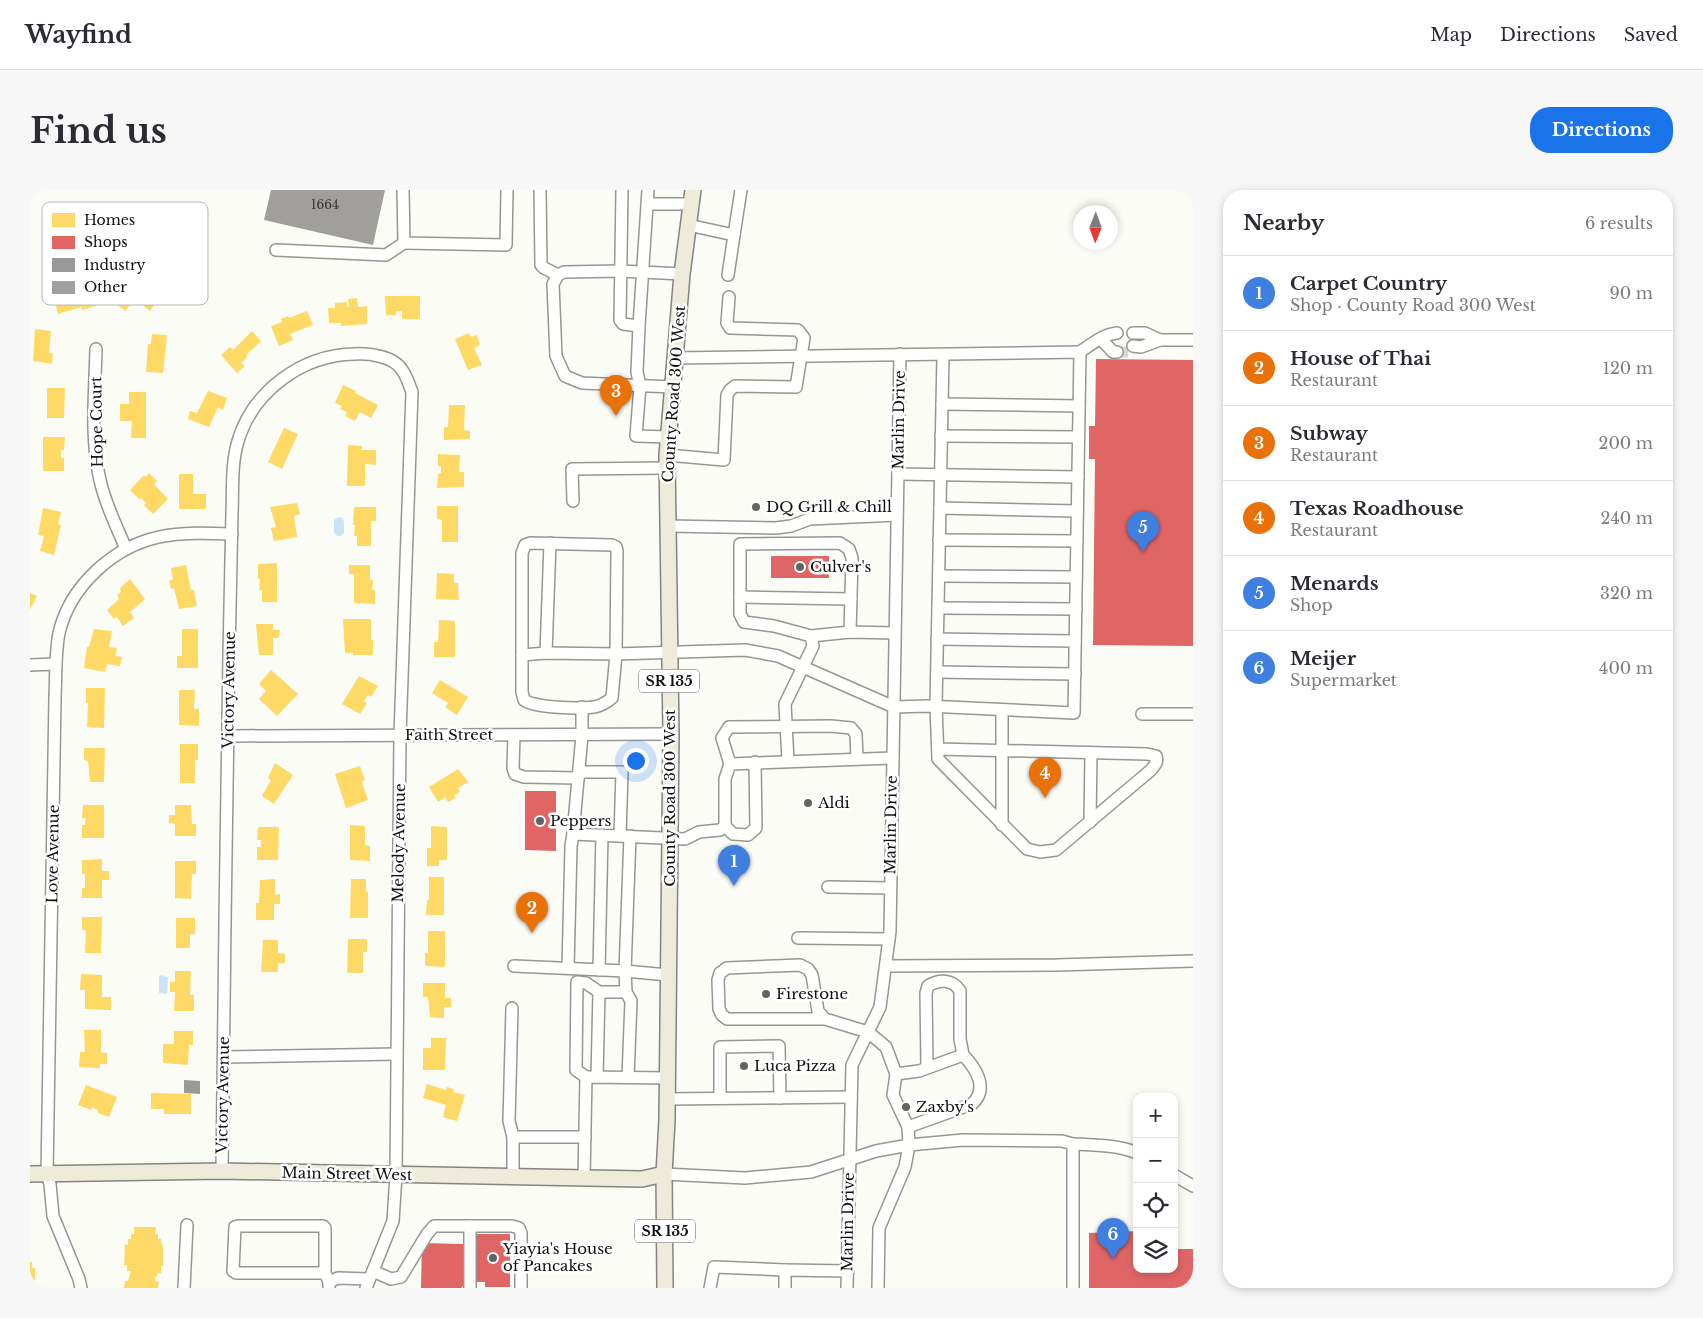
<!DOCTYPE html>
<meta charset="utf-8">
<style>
body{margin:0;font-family:"Libre Baskerville",serif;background:#f7f7f7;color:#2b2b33}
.controls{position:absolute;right:15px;bottom:15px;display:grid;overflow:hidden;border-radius:10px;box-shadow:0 2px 8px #0003}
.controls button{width:45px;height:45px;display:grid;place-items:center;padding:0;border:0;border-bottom:1px solid #e1e1e2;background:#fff;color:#2b2b33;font:25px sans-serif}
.compass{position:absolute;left:1043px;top:15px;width:45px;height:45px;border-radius:50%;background:#fff;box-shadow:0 2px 8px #0003;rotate:181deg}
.you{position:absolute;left:605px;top:570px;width:18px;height:18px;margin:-12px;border:4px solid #fff;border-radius:50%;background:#1a73e8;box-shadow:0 0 0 8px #1a73e833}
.badge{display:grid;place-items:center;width:32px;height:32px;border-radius:50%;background:#1a73e8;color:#fff;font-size:16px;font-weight:700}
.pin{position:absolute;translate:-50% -41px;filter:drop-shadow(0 1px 2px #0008)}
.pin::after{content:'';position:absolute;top:26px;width:18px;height:15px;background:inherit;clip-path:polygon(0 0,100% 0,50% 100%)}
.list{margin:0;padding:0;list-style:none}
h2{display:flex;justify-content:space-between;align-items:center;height:65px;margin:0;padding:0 20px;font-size:21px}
h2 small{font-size:16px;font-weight:400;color:#7c7c81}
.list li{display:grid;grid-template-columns:32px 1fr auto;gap:15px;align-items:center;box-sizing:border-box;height:75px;padding:0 20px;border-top:1px solid #e1e1e2}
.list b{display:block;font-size:19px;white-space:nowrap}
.list p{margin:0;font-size:16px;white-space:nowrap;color:#7c7c81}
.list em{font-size:16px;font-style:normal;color:#7c7c81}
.icon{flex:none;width:28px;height:28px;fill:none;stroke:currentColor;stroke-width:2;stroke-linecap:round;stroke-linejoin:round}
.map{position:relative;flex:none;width:1163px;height:1098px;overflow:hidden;border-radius:20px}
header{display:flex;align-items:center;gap:30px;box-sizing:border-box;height:70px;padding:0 25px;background:#fff;border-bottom:1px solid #e1e1e2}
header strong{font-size:24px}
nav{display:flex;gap:28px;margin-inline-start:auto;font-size:18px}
.intro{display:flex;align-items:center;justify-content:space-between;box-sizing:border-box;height:120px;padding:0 30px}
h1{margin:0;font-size:35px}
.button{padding:12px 22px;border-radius:20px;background:#1a73e8;color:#fff;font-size:18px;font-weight:700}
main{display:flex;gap:30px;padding:0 30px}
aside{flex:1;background:#fff;border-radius:20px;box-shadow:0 2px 8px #0003}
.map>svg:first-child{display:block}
.water{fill:#cae3f9}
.homes{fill:#ffd966}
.shops{fill:#e06666}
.industry{fill:#999}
.building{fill:#a09f9c}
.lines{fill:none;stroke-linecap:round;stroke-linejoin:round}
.minor-tunnel{stroke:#d9d9d4;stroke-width:11;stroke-dasharray:11 5.5;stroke-linecap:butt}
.minor-casing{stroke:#969694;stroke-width:14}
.major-casing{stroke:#848481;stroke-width:18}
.minor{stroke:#fffffe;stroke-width:11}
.major{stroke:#eeebda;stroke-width:15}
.poi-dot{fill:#636361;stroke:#fff;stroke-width:2}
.labels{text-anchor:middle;stroke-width:5;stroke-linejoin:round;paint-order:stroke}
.number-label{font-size:12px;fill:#343433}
.shield{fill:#fff;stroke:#585858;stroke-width:1}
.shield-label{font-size:14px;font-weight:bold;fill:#101010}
.street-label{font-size:15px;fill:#101010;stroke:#fff}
.poi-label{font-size:15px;fill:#101010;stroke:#fff;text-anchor:start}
.key{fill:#fff;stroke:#b7b7b7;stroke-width:1}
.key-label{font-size:14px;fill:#101010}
</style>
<header>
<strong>Wayfind</strong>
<nav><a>Map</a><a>Directions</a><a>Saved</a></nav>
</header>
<div class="intro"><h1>Find us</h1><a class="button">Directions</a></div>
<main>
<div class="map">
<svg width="1163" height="1098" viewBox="0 0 1163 1098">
<rect width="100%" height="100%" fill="#fcfcf7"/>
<g class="water">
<path d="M309 327 313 328 314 333V343L311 346H307L304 343V330Z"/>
<path d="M131 785 138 787 137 804 129 803V787Z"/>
</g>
<g class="homes">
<path d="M104 84 115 93 120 87 131 94 126 100 132 104 120 121 105 109 95 121 84 112Z"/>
<path d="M59 94 66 116 52 120 51 117 28 124 23 104Z"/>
<path d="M355 106H390V129H372V121H366V125H356Z"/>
<path d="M327 108 328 117 337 116V134L311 136V133H299L298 118H305V113L317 112V117H319L318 109Z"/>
<path d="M277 121 283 135 260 144 263 150 249 156 241 136 252 132 251 129 258 126 259 128Z"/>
<path d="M5 139 21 141 19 163H23L22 174 3 171Z"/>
<path d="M222 141 231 151 216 165 218 166 211 173 215 176 207 183 191 165 200 157 203 160Z"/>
<path d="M439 143 441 147 447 145 450 155 444 158 452 175 438 180 425 149Z"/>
<path d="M122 144 137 145 133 183 116 182 118 154H121Z"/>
<path d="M313 195 326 201 325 203 348 215 341 228 330 222 325 231 315 226 317 222 310 219 312 216 305 213Z"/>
<path d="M17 198H35L34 228H17Z"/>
<path d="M178 201 197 208 193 220 188 217 179 237 158 229 160 221 167 223Z"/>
<path d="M99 202H116V248H101L102 231H90V214H99Z"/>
<path d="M419 215H435L434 240 440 241V249L414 250V237H418Z"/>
<path d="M254 238 268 244 252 279 238 272Z"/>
<path d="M13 247H35L34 260H31V268H34V281H13Z"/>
<path d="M318 255 332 256V260H346V275L335 274V296H317Z"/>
<path d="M408 264 430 265 429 282H434V297L407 298 408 284 411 283V276H408Z"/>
<path d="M119 283 127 291 124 294 138 309 123 324 114 315 116 313 111 308 110 310 100 300 114 285 116 287Z"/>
<path d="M149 284H163V304H176V319H149Z"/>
<path d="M267 313 270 324 264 326 267 347 244 351 241 338 246 337 240 317Z"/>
<path d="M407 316H428V352H412V330L407 329Z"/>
<path d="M324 317H346V331H341V356H327V346H324L325 335H323Z"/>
<path d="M13 318 31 322 28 334 31 335 24 365 10 361 14 346 8 345Z"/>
<path d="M247 373V412H232V400H229L230 389H228V374Z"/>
<path d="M156 375 161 400H164L167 416 149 419 144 398 141 399 139 391 143 389 141 378Z"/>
<path d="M319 375H340V390H343L342 400H345V414L324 413V384H319Z"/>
<path d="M407 383 424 384V393H428L429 410 406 409Z"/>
<path d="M100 389 115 409 100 422 104 428 93 436 87 427 84 429 77 420 89 409 87 405 91 402 90 398Z"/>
<path d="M0 403 7 406 0 420Z"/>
<path d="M313 429H341V450H343V465H323V463H315Z"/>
<path d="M409 430 425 431V467H404V452H408Z"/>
<path d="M226 434H243V440H250L249 448H243V465H229Z"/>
<path d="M64 439 82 441 79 457 87 458 85 466 92 467 90 476 77 474 75 482 54 478 57 457H59Z"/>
<path d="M152 439H168V478H147V466H152Z"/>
<path d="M241 480 268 504 247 526 229 509 236 501 229 494Z"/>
<path d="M329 486 348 496 341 507 338 505 334 511 337 513 330 524 312 514Z"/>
<path d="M410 490 438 507 427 525 415 517 418 513 402 503Z"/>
<path d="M56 498H75L74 538 57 537 58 513H56Z"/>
<path d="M149 500H165L164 519H169V536L149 535Z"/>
<path d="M150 554H168V570H165V593H150Z"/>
<path d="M54 558H75L74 592H60L58 571 54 570Z"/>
<path d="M245 573 263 585 244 614 232 606 241 590 238 588Z"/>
<path d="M330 576 335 590 332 592 338 610 316 618 305 584Z"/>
<path d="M428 579 438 592 428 598 430 602 424 606 426 608 418 612 415 607 408 612 399 597Z"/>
<path d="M53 615H74V648H52V635H55L56 628H52Z"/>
<path d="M145 615H161L162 634H166V646H145V634L139 633V625H145Z"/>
<path d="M320 635 335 636V655L340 656V671L320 670Z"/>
<path d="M401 636 417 637V670H409V676H397V658H401Z"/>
<path d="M228 637H249L248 670H227V657H231V650H227Z"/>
<path d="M72 669V681H79V690H72V708H52V698H55V684H52V670Z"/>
<path d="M145 671H166V684H162L161 709 145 708Z"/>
<path d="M399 687H414V725H396L397 710H399Z"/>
<path d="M245 689V705L250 704V714H244V730H226V713H229L230 690Z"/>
<path d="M321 689H336V702H338V728H320Z"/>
<path d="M52 727H72L71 763H55L56 740H52Z"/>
<path d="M146 728H165V744H160V758H146Z"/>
<path d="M398 741H415V777L395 776V763H398Z"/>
<path d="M318 749H337V762H333V783H317Z"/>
<path d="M233 750H248V763L255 764V773H248V782H231Z"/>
<path d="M145 781H161L160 805H164V821H144L145 802H140V792H145Z"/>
<path d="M51 784 72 785V807H81V820L55 819V800H50Z"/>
<path d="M393 793H415V808H421V817H414V828L400 827 398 807H393Z"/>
<path d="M54 840H71V863H77V874H70V878L49 877 50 862H55Z"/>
<path d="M144 841H163V855H159L158 875 133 873V854H144Z"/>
<path d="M401 848H416L415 880H393V858H401Z"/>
<path d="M397 894 416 900 417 897 424 899 423 902 435 905 427 931 413 927 416 915 393 908Z"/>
<path d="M56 895 87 907 79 927 68 923V920L62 917 61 920 48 915Z"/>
<path d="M121 903 161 904V924H134V919H121Z"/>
<path d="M104 1037H126L125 1044H128V1049H131L132 1055H133V1076H131V1083H127V1087H125V1092L129 1091 128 1098H94L95 1091H98L101 1081H97V1075H94L95 1054 98 1055V1049H101V1044H104Z"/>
<path d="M0 1072H2V1078H5V1098H0Z"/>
</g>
<g class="shops">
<path d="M1066 169 1163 170V456L1063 455 1065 269H1059V236H1065Z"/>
<rect x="741" y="366" width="58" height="22"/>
<path d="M495 601H526V661L495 660Z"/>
<path d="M1107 1041V1079H1144V1059H1163V1098H1059V1043Z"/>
<path d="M447 1044H480V1097H455V1092H447Z"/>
<path d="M392 1053 434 1054V1093L435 1094 431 1098H391Z"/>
</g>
<path class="industry" d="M154 890 170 891V904L154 903Z"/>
<path class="building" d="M241 0H355L343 55 234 30Z"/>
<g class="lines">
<path class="minor-tunnel" d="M1087 162H1104"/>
<g class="minor-casing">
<g id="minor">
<path d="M373 0 374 53 476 55 477 0"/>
<path d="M510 0 511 75 514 78 528 85"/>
<path d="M592 0 590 130 593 134 609 136"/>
<path d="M618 0 609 136 607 182 610 196 606 246 638 247"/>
<path d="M618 14H662"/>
<path d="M658 35 704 45 711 0"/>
<path d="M246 60 356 65 374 53"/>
<path d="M698 85 704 45"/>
<path d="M1103 143H1115L1130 150"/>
<path d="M1071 149 1083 162H1087"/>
<path d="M1103 156 1111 157 1130 150H1163"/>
<path d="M66 159C65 202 60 248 70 290 75 314 87 337 96 359"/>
<path d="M1050 162C1060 155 1074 144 1087 143"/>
<path d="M642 197 552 193 535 186 526 166 523 94 528 85 534 82 591 81 652 84"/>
<path d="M912 214 1049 216"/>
<path d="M911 246 1048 247"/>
<path d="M637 265 694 270 697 205 700 200 705 196 766 197 774 148 768 140 700 138 697 133 699 107"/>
<path d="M868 284 1048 287"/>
<path d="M543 311 542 279 637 278"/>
<path d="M910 318 1047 321"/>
<path d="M638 336 746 338 761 336 780 329 867 325"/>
<path d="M909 350 1047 351"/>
<path d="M500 353 582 355 586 357 587 361 586 464 582 508C577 512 571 516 564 517 550 519 505 518 494 510L492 502V363L495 355Z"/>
<path d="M909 386 1046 387"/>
<path d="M710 407 821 409"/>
<path d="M908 418 1046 419"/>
<path d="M781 446 820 442 865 443"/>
<path d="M907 449 1045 451"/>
<path d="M516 463 520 353"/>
<path d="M492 465 516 463 586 464 715 460 748 466 864 517 897 516 1044 523 1050 162 644 168"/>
<path d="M0 475 26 474"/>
<path d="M907 482 1045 484"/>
<path d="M552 517V545L543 644 655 649 669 642 690 640 695 636V589L700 574 863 568"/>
<path d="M972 520V635"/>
<path d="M1112 524H1163"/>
<path d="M484 545 483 578 485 584 494 587 548 588"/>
<path d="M198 546 641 544"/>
<path d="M908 559 1117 564 1126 566C1128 572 1125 575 1121 580L1026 660 1010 662 997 659 908 569 906 516 913 165"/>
<path d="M758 571 755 514 783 456 781 446 744 436 714 432 710 424V354L810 353 819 359 822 368 820 442"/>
<path d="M700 574 692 548 699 537 801 536 821 538 826 544 827 569"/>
<path d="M549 582H592L590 646"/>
<path d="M1060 632 1061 563"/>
<path d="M695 636 703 644 718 645 726 638 725 572"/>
<path d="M798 697 860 698"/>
<path d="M768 748 859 749"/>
<path d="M484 776 595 781 600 646"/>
<path d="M856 776 1027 775 1163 771"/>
<path d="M538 778 541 656 543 644"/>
<path d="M569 780 572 645"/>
<path d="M482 818 479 931 483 947"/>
<path d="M795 829H697L692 825 689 819 688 790 690 783 697 778 770 775 778 779 782 785 788 821 795 829 838 842 856 857 866 884 863 905 878 937 879 955 875 977 849 1038 848 1098"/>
<path d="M194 867 367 864"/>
<path d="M866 884 889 881 933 865 930 849V801C923 789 909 789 898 796L896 803 897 878"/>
<path d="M556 887 546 880 547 792 556 793 569 802H596"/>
<path d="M567 887 569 802"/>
<path d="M598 887 601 811 596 802 595 781 638 785"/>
<path d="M690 908V857L749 856 750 908"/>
<path d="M637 909 821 907"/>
<path d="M878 937 942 914C959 899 946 878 933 865"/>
<path d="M1043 954C1064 955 1088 955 1107 963"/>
<path d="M192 981C194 809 196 636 199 464 200 417 201 370 202 323 203 300 201 274 208 251 223 201 272 165 324 164 338 163 364 166 372 180 377 186 379 195 382 202L370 545 366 985 363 1031 336 1098"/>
<path d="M634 984 715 988 781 982 846 961 879 955 933 950 1032 951 1043 954V1098"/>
<path d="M1144 985 1163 996"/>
<path d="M483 987V947H555"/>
<path d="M554 988 556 887 638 888"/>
<path d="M440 1036V1098"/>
<path d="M343 1081 361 1089 371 1087 397 1044 404 1036H482L489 1038 491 1043V1098"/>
<path d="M295 1083H206L203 1081 205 1037 208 1036H293L295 1038V1083L299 1092"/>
<path d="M51 1098 49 1089 23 1026 20 994 17 984 25 508C26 486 25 464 29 443 40 396 83 357 129 347 153 342 177 343 202 344"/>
<path d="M154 1098 157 1035"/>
<path d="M299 1098V1092L308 1088 339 1089"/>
<path d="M680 1098 684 1077 755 1080"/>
<path d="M755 1098V1080L818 1081"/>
<path d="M817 1098 822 875 850 817 860 741 870 164"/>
</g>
</g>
<g class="major-casing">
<g id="major">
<path d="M0 984 192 981 612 989 634 984"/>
<path d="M635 1098 634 984 637 930 641 544 637 265 652 84 663 0"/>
</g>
</g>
<use href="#minor" class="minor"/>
<use href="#major" class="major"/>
</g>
<g class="poi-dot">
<circle cx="726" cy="317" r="5"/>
<circle cx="770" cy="377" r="5"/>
<circle cx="778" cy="613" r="5"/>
<circle cx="510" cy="631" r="5"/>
<circle cx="736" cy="804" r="5"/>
<circle cx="714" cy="876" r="5"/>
<circle cx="876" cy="917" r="5"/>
<circle cx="463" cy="1068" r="5"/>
</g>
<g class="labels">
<g class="number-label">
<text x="295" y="19">1664</text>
</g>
<g class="shield">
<rect x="609" y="479.5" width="60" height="23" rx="4"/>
<rect x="605" y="1029.5" width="60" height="23" rx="4"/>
</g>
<g class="shield-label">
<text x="639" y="496">SR 135</text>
<text x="635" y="1046">SR 135</text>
</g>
<g class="street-label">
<text transform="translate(644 204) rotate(-86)" y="5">County Road 300 West</text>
<text transform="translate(869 230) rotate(-89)" y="5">Marlin Drive</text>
<text transform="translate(67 232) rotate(-91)" y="5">Hope Court</text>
<text transform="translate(199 500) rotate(-89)" y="5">Victory Avenue</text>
<text x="419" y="550">Faith Street</text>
<text transform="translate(640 608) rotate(-90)" y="5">County Road 300 West</text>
<text transform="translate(861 635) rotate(-89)" y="5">Marlin Drive</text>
<text transform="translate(369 653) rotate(-89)" y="5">Melody Avenue</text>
<text transform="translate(23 664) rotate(-89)" y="5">Love Avenue</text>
<text transform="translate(193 905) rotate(-89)" y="5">Victory Avenue</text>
<text transform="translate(317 984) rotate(1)" y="5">Main Street West</text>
<text transform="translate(818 1032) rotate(-89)" y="5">Marlin Drive</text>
</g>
<g class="poi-label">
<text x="736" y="322">DQ Grill &amp; Chill</text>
<text x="780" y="382">Culver's</text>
<text x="788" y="618">Aldi</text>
<text x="520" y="636">Peppers</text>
<text x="746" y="809">Firestone</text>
<text x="724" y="881">Luca Pizza</text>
<text x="886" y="922">Zaxby's</text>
<text x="473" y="1064">Yiayia's House<tspan x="473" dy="17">of Pancakes</tspan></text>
</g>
</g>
<rect x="12" y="12" width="166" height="103" rx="8" class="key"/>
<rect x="22" y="23" width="23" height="14" fill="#ffd966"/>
<rect x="22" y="46" width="23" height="13" fill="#e06666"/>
<rect x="22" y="68" width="23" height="14" fill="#999"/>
<rect x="22" y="91" width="23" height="13" fill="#a09f9c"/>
<g class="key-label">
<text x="54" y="35">Homes</text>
<text x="54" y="57">Shops</text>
<text x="54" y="80">Industry</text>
<text x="54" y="102">Other</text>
</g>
</svg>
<div class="controls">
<button>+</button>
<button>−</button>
<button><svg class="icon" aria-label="locate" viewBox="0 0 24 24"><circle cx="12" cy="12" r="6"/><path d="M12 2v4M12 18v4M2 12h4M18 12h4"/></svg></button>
<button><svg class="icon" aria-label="layers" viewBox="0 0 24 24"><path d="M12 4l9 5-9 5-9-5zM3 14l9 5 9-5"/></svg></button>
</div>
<svg class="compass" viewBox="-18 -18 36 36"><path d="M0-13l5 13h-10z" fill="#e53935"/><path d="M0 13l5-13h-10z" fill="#7c7c81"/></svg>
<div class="you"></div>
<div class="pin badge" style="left:704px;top:696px;background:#3f7fe0">1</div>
<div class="pin badge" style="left:502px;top:743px;background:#e8710a">2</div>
<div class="pin badge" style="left:586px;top:226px;background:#e8710a">3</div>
<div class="pin badge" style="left:1015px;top:608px;background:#e8710a">4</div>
<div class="pin badge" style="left:1113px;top:362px;background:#3f7fe0">5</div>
<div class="pin badge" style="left:1083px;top:1069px;background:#3f7fe0">6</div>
</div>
<aside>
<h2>Nearby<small>6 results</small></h2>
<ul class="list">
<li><span class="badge" style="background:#3f7fe0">1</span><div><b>Carpet Country</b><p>Shop · County Road 300 West</p></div><em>90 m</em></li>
<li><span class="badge" style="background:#e8710a">2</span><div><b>House of Thai</b><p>Restaurant</p></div><em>120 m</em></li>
<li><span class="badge" style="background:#e8710a">3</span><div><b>Subway</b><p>Restaurant</p></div><em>200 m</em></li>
<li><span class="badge" style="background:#e8710a">4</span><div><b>Texas Roadhouse</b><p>Restaurant</p></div><em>240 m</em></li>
<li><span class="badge" style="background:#3f7fe0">5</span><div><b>Menards</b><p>Shop</p></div><em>320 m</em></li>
<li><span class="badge" style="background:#3f7fe0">6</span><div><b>Meijer</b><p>Supermarket</p></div><em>400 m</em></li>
</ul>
</aside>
</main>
